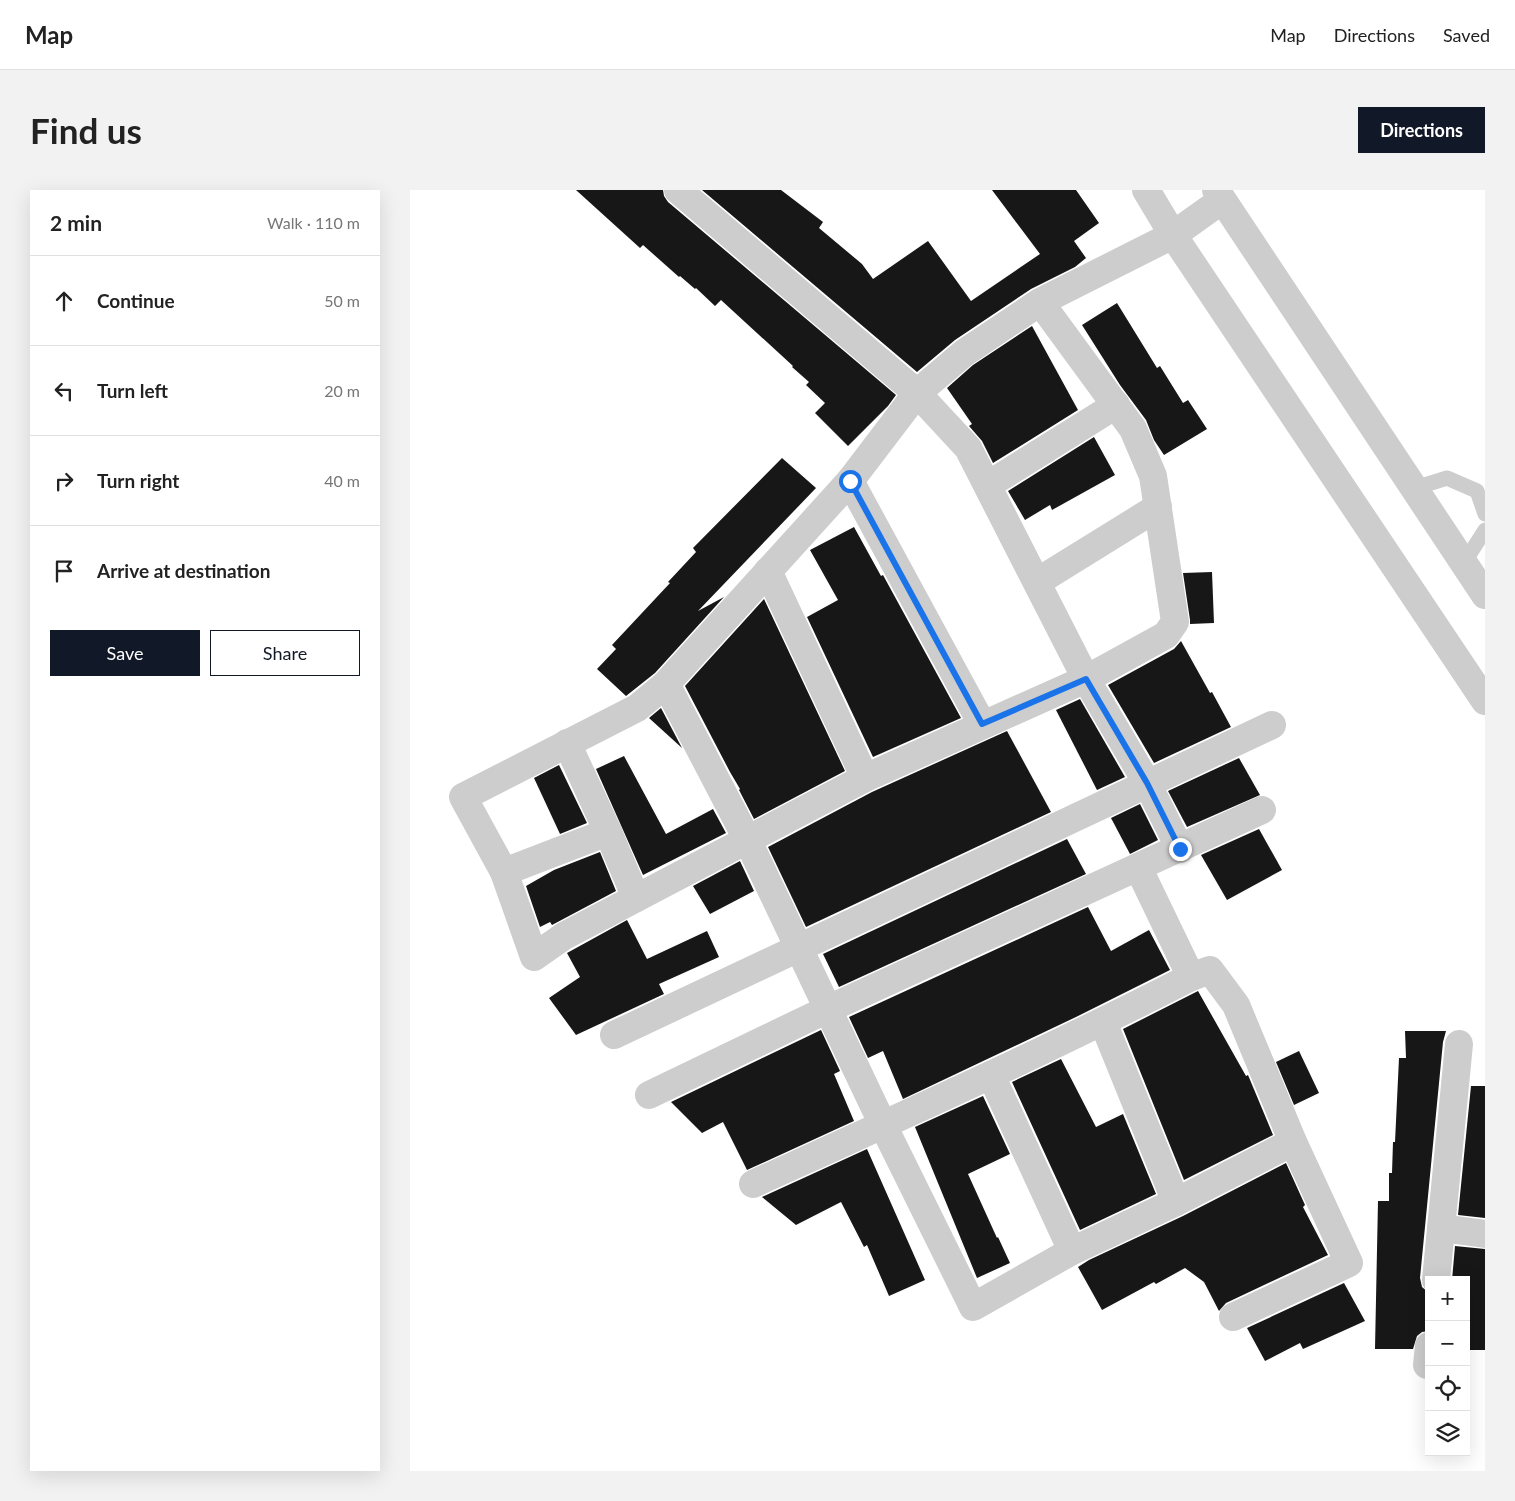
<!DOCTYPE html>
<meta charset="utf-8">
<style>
body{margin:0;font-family:Lato,sans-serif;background:#f2f2f2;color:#222}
.controls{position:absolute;right:15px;bottom:15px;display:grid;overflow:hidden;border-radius:0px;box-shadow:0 5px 20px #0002}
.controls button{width:45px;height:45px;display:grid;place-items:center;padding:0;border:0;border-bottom:1px solid #e0e0e0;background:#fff;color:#222;font:25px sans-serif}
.stop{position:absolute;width:15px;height:15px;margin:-11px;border:4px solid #1a73e8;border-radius:50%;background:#fff}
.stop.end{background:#1a73e8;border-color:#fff;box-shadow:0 1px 5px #0008}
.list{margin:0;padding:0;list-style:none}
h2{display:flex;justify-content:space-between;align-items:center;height:65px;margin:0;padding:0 20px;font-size:21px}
h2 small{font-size:16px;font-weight:400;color:#767676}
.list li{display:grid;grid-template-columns:32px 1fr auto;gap:15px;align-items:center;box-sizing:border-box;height:90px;padding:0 20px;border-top:1px solid #e0e0e0}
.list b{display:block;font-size:19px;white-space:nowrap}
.list em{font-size:16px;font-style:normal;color:#767676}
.actions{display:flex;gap:10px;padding:15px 20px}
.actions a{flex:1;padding:11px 0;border:1px solid #111827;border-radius:0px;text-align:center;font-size:18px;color:#111827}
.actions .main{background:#111827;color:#fff}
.icon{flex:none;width:28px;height:28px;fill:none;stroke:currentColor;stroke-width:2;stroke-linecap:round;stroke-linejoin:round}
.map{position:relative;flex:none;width:1075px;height:1281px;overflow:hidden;border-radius:0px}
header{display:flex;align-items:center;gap:30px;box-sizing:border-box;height:70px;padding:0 25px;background:#fff;border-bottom:1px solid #e0e0e0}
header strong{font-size:24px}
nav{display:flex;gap:28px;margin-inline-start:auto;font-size:18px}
.intro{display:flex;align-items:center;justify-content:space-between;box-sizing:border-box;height:120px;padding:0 30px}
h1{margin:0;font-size:35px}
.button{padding:12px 22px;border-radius:0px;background:#111827;color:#fff;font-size:18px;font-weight:700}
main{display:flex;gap:30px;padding:0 30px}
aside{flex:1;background:#fff;border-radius:0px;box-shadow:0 5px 20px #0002}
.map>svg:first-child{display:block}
.building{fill:#171717}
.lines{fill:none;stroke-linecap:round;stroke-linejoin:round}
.service{stroke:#cdcdcd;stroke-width:15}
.minor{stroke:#cdcdcd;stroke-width:28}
.route{stroke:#1a73e8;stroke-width:6}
</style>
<header>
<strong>Map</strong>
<nav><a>Map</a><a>Directions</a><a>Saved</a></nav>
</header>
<div class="intro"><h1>Find us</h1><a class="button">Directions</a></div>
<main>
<aside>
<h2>2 min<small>Walk · 110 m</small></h2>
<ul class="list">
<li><svg class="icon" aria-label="ahead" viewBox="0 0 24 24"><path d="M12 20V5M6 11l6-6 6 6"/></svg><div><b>Continue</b></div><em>50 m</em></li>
<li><svg class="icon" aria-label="left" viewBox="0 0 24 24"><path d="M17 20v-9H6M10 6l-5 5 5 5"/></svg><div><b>Turn left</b></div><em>20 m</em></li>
<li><svg class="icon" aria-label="right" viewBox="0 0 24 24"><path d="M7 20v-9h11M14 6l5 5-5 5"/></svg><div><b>Turn right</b></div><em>40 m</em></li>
<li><svg class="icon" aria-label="arrive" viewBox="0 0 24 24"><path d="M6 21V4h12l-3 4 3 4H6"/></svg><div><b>Arrive at destination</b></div></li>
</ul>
<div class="actions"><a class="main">Save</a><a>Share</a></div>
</aside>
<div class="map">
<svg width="1075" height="1281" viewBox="0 0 1075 1281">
<rect width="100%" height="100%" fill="#fff"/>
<g class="building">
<path d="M166 0H253L254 6 258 12 486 205 478 216 438 256 405 223 415 213 396 195 399 192 382 177 383 176 311 110 305 116 286 98 285 99 270 86 269 87 233 55 230 58Z"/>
<path d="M292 0H371L413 32 409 38 452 74 463 89 518 51 561 111 630 64 582 0H666L689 33 664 51 676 68 665 77 621 99 545 150 507 182Z"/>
<path d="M707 113 747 178 750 176 773 213 778 210 797 239 754 265 744 250 736 230 710 195 672 135Z"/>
<path d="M622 136 668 220 583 273 572 251 559 236 562 234 537 198 563 175Z"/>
<path d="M684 247 705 285 642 320 640 315 615 330 598 301Z"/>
<path d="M372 268 406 298 288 421 314 407 245 483 216 506 187 479 206 459 202 455 260 393 258 392 286 362 283 358Z"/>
<path d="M444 337 471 386 473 385 551 528 463 567 397 427 428 410 400 360Z"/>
<path d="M802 382 804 433 780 434V430L773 383Z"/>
<path d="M354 409 435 581 344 629 329 600 330 599 320 582 275 496Z"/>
<path d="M771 451 800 503 802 502 821 537 744 573 698 495 764 459Z"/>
<path d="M670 509 715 587 687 600 646 520Z"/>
<path d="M251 518 272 558 239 528Z"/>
<path d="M597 541 641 622 396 737 358 657 462 602Z"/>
<path d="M214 566 256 644 303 619 316 643 233 685 186 579Z"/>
<path d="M829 568 850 605 777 637 758 601Z"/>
<path d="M149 575 177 633 150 644 124 588Z"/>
<path d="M730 614 748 650 720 664 701 628Z"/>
<path d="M849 639 872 680 817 710 791 665Z"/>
<path d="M657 649 676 684 429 797 413 764Z"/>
<path d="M190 662 206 701 142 735 140 732 130 737 116 696 144 680Z"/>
<path d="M330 671 344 701 300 724 283 696Z"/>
<path d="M678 717 701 761 739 740 760 780 666 827 493 909 473 861 458 868 439 827Z"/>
<path d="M217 730 237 769 297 741 309 767 249 794 254 804 166 845 139 808 170 787 157 763Z"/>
<path d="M788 801 836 886 838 885 863 945 774 990 713 839Z"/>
<path d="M411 840 430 881 424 884 444 931 337 980 313 932 292 943 261 912Z"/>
<path d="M995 841H1036L1033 852 1010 1088 1012 1097 1019 1103V1141L1012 1142 1007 1146 1003 1159H965L968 1011H979V983H982L983 952H985L989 868H996Z"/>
<path d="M889 861 909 903 884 915 866 872Z"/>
<path d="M651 869 686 937 713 924 746 1004 670 1040 602 892Z"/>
<path d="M1061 896H1075V1028L1048 1025Z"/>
<path d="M573 906 600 964 558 984 587 1048 588 1047 600 1073 567 1088 505 937Z"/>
<path d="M457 959 515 1090 479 1106 457 1055 454 1057 431 1012 386 1035 352 1007Z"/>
<path d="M876 973 895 1015 893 1017 918 1065 816 1113 809 1121 794 1092 775 1078 746 1094 744 1092 692 1120 668 1077 679 1070 773 1026Z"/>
<path d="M1045 1056 1075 1059V1160H1056V1090H1042Z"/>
<path d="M934 1093 955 1131 893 1159 890 1153 855 1171 837 1138Z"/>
</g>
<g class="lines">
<g class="service">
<path d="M1005 298 1037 288 1067 301 1075 324"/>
<path d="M1054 373 1075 340"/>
</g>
<g class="minor">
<path d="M268 0 507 203 558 258 676 489 737 593 770 659"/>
<path d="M736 0 763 45 1075 511"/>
<path d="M806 0 1075 405"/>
<path d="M630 112 723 239 743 286 765 432 756 445 676 489 455 588 154 746 124 767 94 682 53 607 227 518 256 494 440 291 507 203 554 163 630 112 763 45 812 10"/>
<path d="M440 291 572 534"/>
<path d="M578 295 706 215"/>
<path d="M358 381 455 588"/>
<path d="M627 392 748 317"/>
<path d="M256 494 338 651 473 935 563 1117 662 1061 766 1012 883 952"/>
<path d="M157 553 198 642 226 708"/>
<path d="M728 677 781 787 800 780 826 815 883 952 939 1073 823 1127"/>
<path d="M94 682 198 642"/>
<path d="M693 832 766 1012"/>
<path d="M204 845 862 535"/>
<path d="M581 885 662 1061"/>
<path d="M239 905 418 819 852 620"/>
<path d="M343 994C490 927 637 861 781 787"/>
<path d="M1031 1038 1075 1044"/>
<path d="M1026 1090 1049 854"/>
<path d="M1017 1175 1019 1156"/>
</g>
</g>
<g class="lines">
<path class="route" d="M440 291 572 534 676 489 737 593 770 659"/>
</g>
</svg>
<div class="controls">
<button>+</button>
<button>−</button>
<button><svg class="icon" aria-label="locate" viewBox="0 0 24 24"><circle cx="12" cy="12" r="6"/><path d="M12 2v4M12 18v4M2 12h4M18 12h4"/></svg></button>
<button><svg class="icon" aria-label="layers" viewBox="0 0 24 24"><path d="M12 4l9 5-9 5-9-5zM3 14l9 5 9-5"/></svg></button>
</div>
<div class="stop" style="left:440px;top:291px"></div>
<div class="stop end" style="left:770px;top:659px"></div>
</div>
</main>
